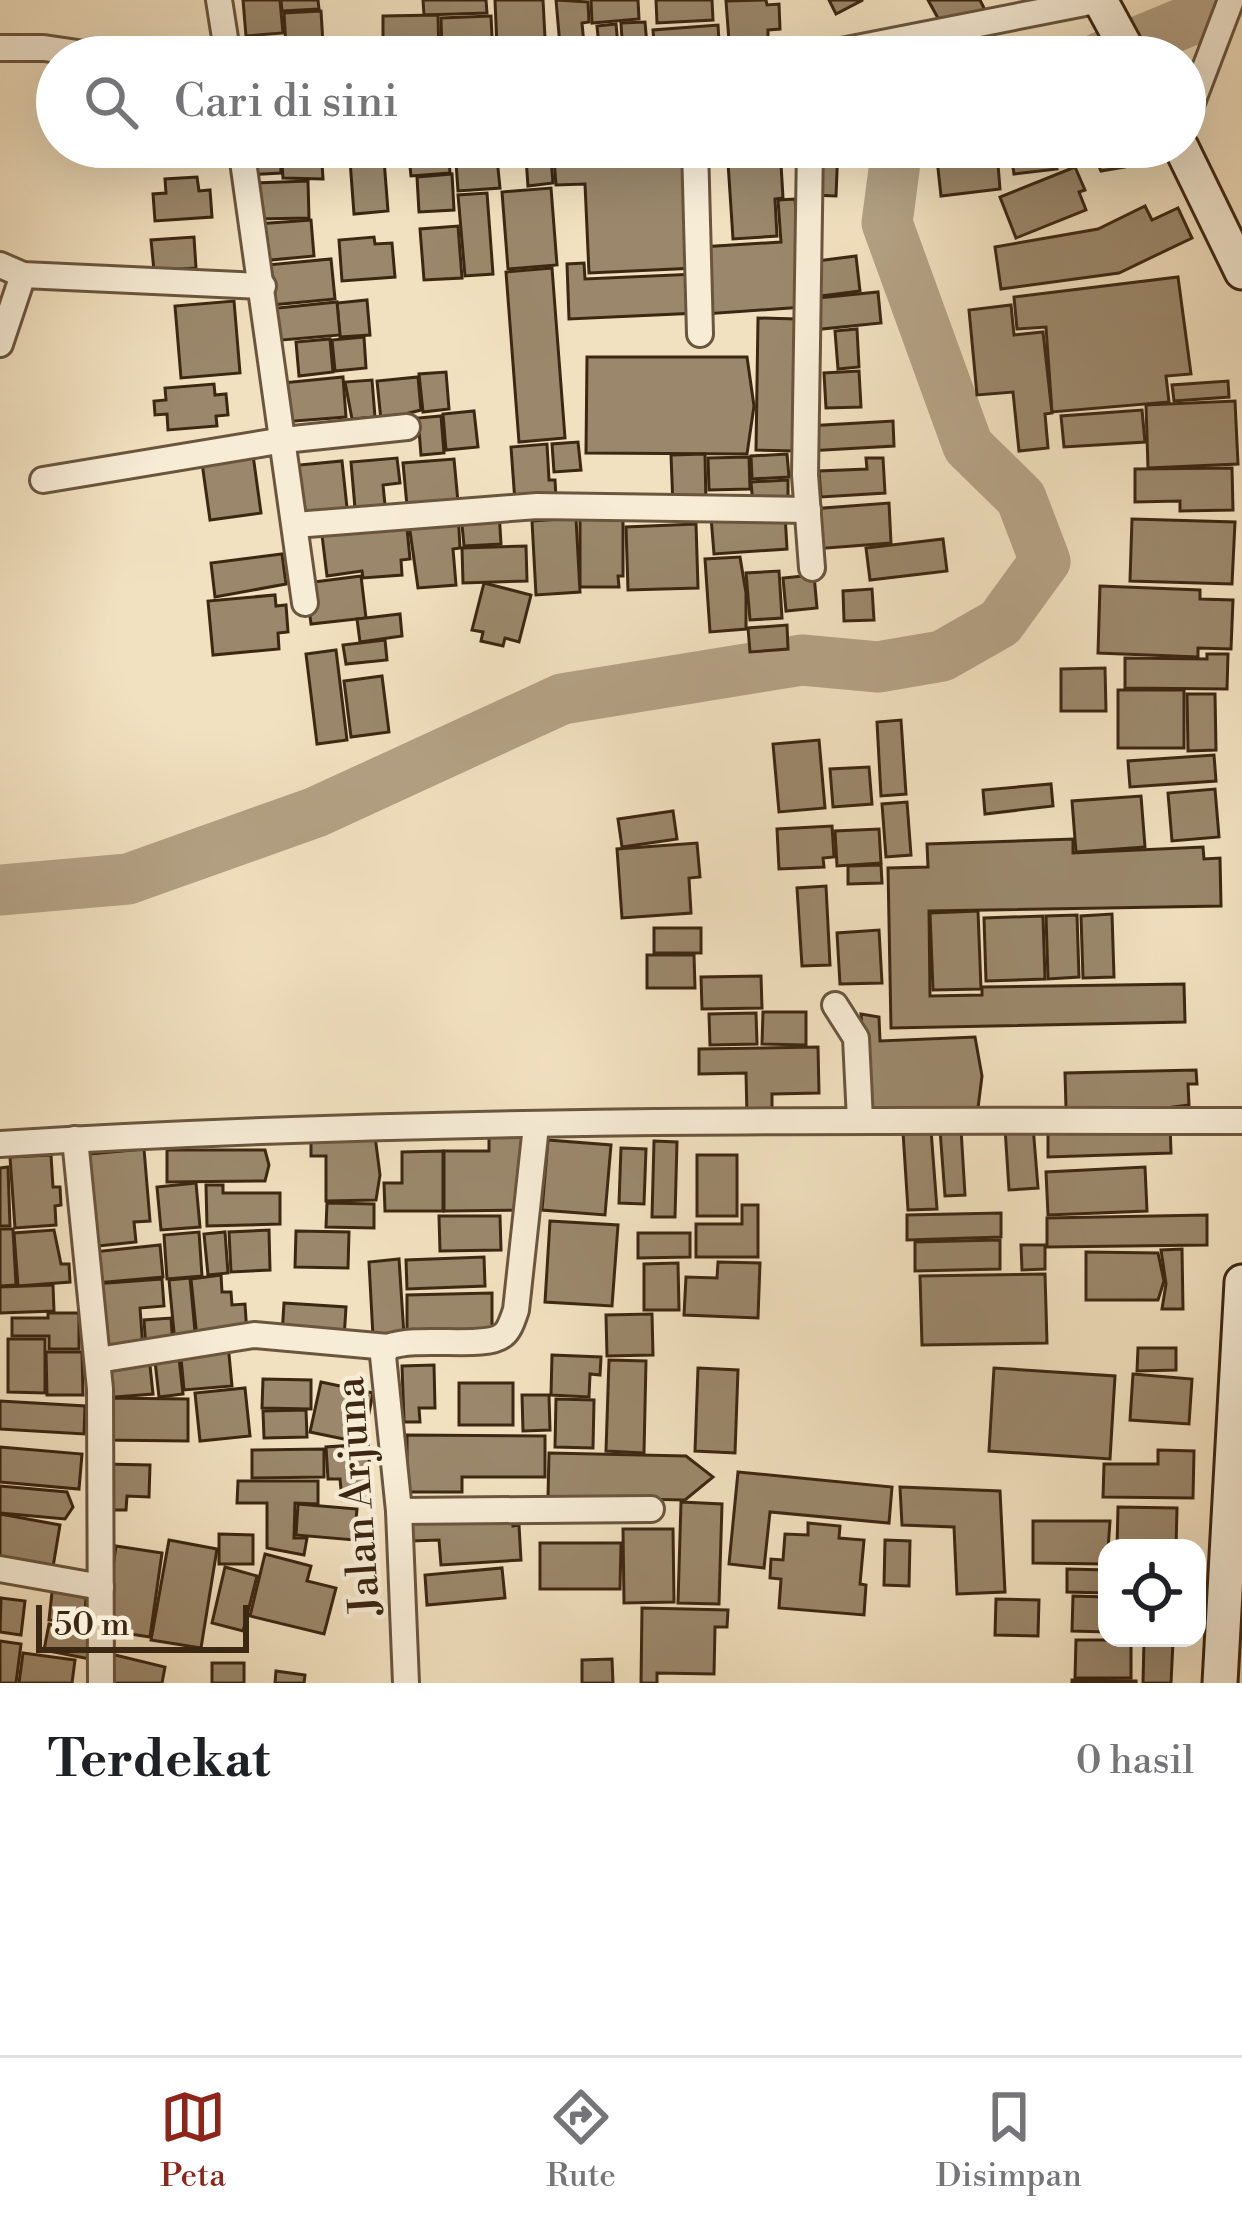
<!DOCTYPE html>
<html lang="id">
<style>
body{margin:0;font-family:"Libre Bodoni",serif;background:#f2f2f2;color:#202124}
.controls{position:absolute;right:36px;bottom:36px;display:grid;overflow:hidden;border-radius:24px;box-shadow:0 12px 48px #0002}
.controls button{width:108px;height:108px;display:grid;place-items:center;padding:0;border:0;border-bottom:3px solid #e0e0e0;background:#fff;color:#202124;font:60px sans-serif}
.scale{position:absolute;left:36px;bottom:30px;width:213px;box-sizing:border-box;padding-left:12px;border:6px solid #3c2712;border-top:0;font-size:33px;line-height:42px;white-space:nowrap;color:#3c2712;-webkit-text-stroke:9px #f7ecd6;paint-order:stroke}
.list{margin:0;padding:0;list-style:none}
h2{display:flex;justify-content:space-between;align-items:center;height:156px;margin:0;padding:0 48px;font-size:51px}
h2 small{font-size:39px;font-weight:400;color:#757577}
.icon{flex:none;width:66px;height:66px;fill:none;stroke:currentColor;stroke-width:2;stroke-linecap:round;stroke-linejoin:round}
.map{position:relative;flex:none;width:1242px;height:1683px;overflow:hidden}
.search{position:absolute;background:#fff;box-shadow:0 12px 48px #0002;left:36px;right:36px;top:36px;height:132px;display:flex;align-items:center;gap:30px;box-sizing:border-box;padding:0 42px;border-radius:66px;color:#757577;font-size:45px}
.sheet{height:372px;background:#fff}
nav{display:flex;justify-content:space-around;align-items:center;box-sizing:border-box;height:168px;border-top:3px solid #e0e0e0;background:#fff;font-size:33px;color:#757577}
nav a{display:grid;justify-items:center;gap:6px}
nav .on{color:#8f2418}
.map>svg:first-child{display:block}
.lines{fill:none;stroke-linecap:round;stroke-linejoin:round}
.river{stroke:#b4a285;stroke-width:51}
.building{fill:#9b886c;stroke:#3c2712;stroke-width:3}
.minor-casing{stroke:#6a563e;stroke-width:30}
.secondary-casing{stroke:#3c2712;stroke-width:39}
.minor{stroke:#f7ecd6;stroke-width:24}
.secondary{stroke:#f7ecd6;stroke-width:33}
.labels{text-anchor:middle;stroke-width:9;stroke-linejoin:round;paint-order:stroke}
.street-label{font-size:42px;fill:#3c2712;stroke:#f7ecd6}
</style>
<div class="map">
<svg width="1242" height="1683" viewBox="0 0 1242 1683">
<rect width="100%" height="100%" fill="#f2e1c0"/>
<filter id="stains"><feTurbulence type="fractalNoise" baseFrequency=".00167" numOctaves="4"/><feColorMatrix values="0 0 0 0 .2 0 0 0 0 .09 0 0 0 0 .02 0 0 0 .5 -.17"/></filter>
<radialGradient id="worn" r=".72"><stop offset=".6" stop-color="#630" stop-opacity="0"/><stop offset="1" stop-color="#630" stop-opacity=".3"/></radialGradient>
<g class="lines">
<g class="river">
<path d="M1101 57 1191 20 1207 0"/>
<path d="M0 890 128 879 316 812 562 699 802 660 878 667 942 656 1000 623 1045 561 1021 498 968 446 887 223 897 147"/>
</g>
</g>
<g class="building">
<path d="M243 0H280L283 33 246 36Z"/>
<path d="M281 0H318L319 9 282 11Z"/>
<path d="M423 0H486L487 13 424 15Z"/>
<path d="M495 0H543L546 57H527V46L497 48Z"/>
<path d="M556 0 588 2 589 22 582 23 585 55 561 57Z"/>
<path d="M591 0H638L639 19 592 23Z"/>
<path d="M656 0H712L713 20 657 23Z"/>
<path d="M766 0 767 5 779 4 780 29 768 30V38L729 41 726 1Z"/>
<path d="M829 0H863L836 14Z"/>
<path d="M928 0H980L989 18 944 29Z"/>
<path d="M321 11 323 44 286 46 284 13Z"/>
<path d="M438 15 439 57H383V16Z"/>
<path d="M491 16 493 57H442L441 18Z"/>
<path d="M645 22 648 57H623L621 23Z"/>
<path d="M616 24 619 57H600L597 26Z"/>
<path d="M718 25 720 57H655L653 30Z"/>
<path d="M323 45V57H290V47Z"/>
<path d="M151 147H200V150L152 153Z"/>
<path d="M280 147 281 173 246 175 245 148Z"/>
<path d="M281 147H321L323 179 283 178Z"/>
<path d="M349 147H383L388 211 354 214Z"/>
<path d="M408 147H448L450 173 411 176Z"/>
<path d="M455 147H534V155L497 158 500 188 458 191Z"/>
<path d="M536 147H550L553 183 528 186 526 158 537 157Z"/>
<path d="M553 147H690L696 268 589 273 585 184 556 185Z"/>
<path d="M727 147H780L783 198 775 199 777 236 733 239Z"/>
<path d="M811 147H838L836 196 810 195Z"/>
<path d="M1054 147 1057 169 1014 174 1010 148Z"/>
<path d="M1058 147H1115L1124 167 1101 171 1096 160 1061 166Z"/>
<path d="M997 152 1000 189 941 196 937 159Z"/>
<path d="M1075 167 1085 190 1079 192 1086 210 1016 238 1000 197Z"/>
<path d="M452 174 454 210 419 212 417 177Z"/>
<path d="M197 177 199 191 210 190 212 217 155 221 153 194 166 193 165 179Z"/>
<path d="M308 181 309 218 254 219 253 183Z"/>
<path d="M551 188 557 265 508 269 502 192Z"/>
<path d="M487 193 493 274 465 276 458 195Z"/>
<path d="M795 199 803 307 705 314 701 247 781 242 778 200Z"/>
<path d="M1145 206 1152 220 1178 208 1192 238 1119 273 1001 289 995 247 1098 229Z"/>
<path d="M311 220 314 256 260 261 257 224Z"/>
<path d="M458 226 462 278 424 280 420 229Z"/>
<path d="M194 237 196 268 154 271 151 240Z"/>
<path d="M374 237 375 244 392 243 395 277 342 281 339 240Z"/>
<path d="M856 256 860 291 813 297 809 262Z"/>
<path d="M331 259 335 299 271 305 267 265Z"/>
<path d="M584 263 585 279 696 274 698 313 569 319 567 264Z"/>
<path d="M552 268 565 438 519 442 506 272Z"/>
<path d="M1178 277 1191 374 1166 376 1169 402 1052 412 1046 327 1017 329 1014 297Z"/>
<path d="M878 292 881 323 812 330 808 299Z"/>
<path d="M367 300 370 335 340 337 337 303Z"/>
<path d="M234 301 240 373 181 378 175 306Z"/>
<path d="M337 302 340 335 271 341 268 309Z"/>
<path d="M1011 305 1014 335 1043 332 1052 413 1045 414 1048 448 1019 451 1013 392 977 395 969 310Z"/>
<path d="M758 318 797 319 795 451 756 450Z"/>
<path d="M857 329 859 367 838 369 835 331Z"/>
<path d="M364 337 366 368 335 371 332 340Z"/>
<path d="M330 339 333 372 299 376 296 342Z"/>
<path d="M587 357H747L754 406 747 454 586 453Z"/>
<path d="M859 371 861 407 826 408 824 373Z"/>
<path d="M446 372 449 409 423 412 419 374Z"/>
<path d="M343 377 346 417 282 422V383Z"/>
<path d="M418 377 421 410 381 420 377 381Z"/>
<path d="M372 380 375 417 352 419 345 382Z"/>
<path d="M1228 381 1229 397 1174 401 1172 385Z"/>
<path d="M214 384 215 395 226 394 228 415 216 416 217 426 168 430 167 414 155 415 154 401 166 400 165 388Z"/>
<path d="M1235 401 1238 464 1148 468 1146 405Z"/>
<path d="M1142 410 1145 442 1064 447 1061 416Z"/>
<path d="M474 411 478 447 446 450 443 414Z"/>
<path d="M441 416 444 453 421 455 418 418Z"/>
<path d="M893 421 894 446 808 451 807 426Z"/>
<path d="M578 442 581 470 554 472 552 444Z"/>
<path d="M547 444 549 480H555L556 498 515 502 511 447Z"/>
<path d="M705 454 706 505 673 506 671 455Z"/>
<path d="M787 454 789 477 752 479 751 456Z"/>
<path d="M253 455 261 513 210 520 202 463Z"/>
<path d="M749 457 750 489 709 490 708 458Z"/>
<path d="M397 458 400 483 383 485 385 505 355 508 351 462Z"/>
<path d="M866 458H883L885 493 821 497 819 471 867 469Z"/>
<path d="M454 459 458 502 407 506 403 463Z"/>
<path d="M342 461 348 517 304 522 289 466Z"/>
<path d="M1232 468 1233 510 1180 511V501L1135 502V469Z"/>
<path d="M788 480V504L753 505 751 482Z"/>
<path d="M889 503 891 543 814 549 811 509Z"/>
<path d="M499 511 501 544 464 546 461 514Z"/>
<path d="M458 512 460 548 453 549 456 585 418 588 408 517Z"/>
<path d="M785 514 787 549 714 554 711 517Z"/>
<path d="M580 517H623V576H618L619 587H580Z"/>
<path d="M406 518 410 559 401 560 402 575 363 578 362 571 327 576 321 527Z"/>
<path d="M576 518 580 592 536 595 532 521Z"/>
<path d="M1132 519 1235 522 1232 584 1130 581Z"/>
<path d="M696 524 698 588 628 590 626 527Z"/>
<path d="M943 539 947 571 870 580 866 548Z"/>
<path d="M526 546 527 581 463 583 462 548Z"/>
<path d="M282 554 286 584 215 597 211 563Z"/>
<path d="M740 557 746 593V629L710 632 705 559Z"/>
<path d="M779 571 782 618 750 620 746 573Z"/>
<path d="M814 575 817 608 786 611 783 578Z"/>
<path d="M361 576 366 618 311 624 306 583Z"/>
<path d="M484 583 531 595 519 642 505 638 503 646 481 641 483 632 472 630Z"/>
<path d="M1100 586 1200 590V599L1233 600 1231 649 1198 648V657L1098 653Z"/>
<path d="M872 589 874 620 844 621 843 591Z"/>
<path d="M275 595 276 606 286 605 288 632 278 633 279 649 213 655 208 601Z"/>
<path d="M400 614 402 636 360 642 357 619Z"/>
<path d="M787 625 788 649 750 652 748 628Z"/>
<path d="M385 640 387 660 346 664 343 645Z"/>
<path d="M336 650 347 740 317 744 306 654Z"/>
<path d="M1207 654H1228L1227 689 1125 688V658L1207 659Z"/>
<path d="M1105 668 1106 711H1061V669Z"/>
<path d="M382 676 389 732 351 737 344 681Z"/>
<rect x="1118" y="690" width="66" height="58"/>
<path d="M1187 694H1215L1216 750 1188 751Z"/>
<path d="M901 720 906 794 881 796 877 722Z"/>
<path d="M819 740 825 808 779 812 773 744Z"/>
<path d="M1214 755 1216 781 1130 787 1128 761Z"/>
<path d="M869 767 872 804 833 807 830 769Z"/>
<path d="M1051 784 1053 806 985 814 983 790Z"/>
<path d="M1215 789 1219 837 1172 841 1168 793Z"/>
<path d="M1141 796 1145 847 1076 852 1072 801Z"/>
<path d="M907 802 911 855 886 857 882 804Z"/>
<path d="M673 811 677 839 622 847 618 819Z"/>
<path d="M832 826 834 857 823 858 824 867 779 869 777 829Z"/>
<path d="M879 829 881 863 837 866 835 831Z"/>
<path d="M1073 839V853L1203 847 1204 859 1220 858 1221 906 929 911 930 996 982 995V987L1184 984 1185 1022 891 1028 888 868 928 867 927 844Z"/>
<path d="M697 843 700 877 689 878 691 913 622 918 617 849Z"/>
<path d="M881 865 882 883 848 884V866Z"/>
<path d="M826 886 830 965 802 966 797 888Z"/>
<path d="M978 911 981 989 933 990 930 913Z"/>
<path d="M1112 914 1114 977 1083 978 1081 916Z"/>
<path d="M1077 915 1079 977 1048 979 1046 916Z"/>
<path d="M1043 916 1045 979 986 981 984 918Z"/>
<rect x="654" y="928" width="47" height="25"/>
<path d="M879 930 882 983 840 984 837 933Z"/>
<path d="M647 955H694L695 988H647Z"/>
<path d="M761 976 762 1008 702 1009 701 977Z"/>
<path d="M763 1012H806V1045L762 1044Z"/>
<path d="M756 1013 757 1044 710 1045 709 1014Z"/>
<path d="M861 1014 879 1017 880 1041 975 1037 982 1076 978 1108 879 1112 868 1116Z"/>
<path d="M818 1047 819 1093 772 1094V1115L747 1116 746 1073 699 1074V1049Z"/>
<path d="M1196 1070 1197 1084H1188L1189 1105 1135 1112 1066 1108 1065 1073Z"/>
<path d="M1170 1123 1171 1153 1048 1157V1127Z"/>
<path d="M1033 1126 1038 1188 1009 1190 1005 1128Z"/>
<path d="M961 1129 965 1195 945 1196 940 1130Z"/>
<path d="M931 1130 937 1209 908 1210 903 1132Z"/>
<path d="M523 1134V1210L444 1211V1151H489V1135Z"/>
<path d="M375 1136 380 1175 376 1200 326 1201V1156H311V1138Z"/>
<path d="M548 1140 611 1145 605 1215 542 1210Z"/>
<path d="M654 1141 677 1142 675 1217H652Z"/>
<path d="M621 1148 646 1149 644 1204 619 1203Z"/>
<path d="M144 1149 150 1221 134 1222 136 1242 88 1247 79 1155Z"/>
<path d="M167 1150H265L269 1165 265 1181 167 1182Z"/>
<path d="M443 1151V1211H385L384 1183H402V1152Z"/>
<path d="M51 1155 53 1187H60L61 1205 55 1206 56 1225 15 1228 10 1157Z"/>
<rect x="697" y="1155" width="40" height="61"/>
<path d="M8 1167 10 1226H0V1168Z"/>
<path d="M1145 1167 1147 1211 1048 1215 1046 1172Z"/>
<path d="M196 1183 200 1227 161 1230 157 1187Z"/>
<path d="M206 1185H223V1193H280V1224L207 1226Z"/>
<path d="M327 1203 374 1204V1228L326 1227Z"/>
<path d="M742 1205H758V1257H696V1224H742Z"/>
<path d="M1001 1213V1237L907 1240V1215Z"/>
<path d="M1207 1215V1245L1047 1247V1218Z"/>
<path d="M439 1216H500L501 1250 440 1251Z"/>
<path d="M550 1221 618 1225 612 1306 545 1302Z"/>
<path d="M0 1229H13L16 1285 0 1286Z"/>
<path d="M54 1230 61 1264H69L70 1282 18 1286 14 1233Z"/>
<path d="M269 1230 270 1270 231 1272 229 1232Z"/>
<path d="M296 1231 349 1232 348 1268 295 1267Z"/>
<path d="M199 1232 202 1276 167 1279 164 1235Z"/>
<path d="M225 1232 228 1273 208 1275 204 1234Z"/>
<path d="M638 1233H690V1257L638 1258Z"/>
<path d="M1000 1240V1269L915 1271V1242Z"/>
<path d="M160 1245 163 1277 96 1283 93 1252Z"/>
<path d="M1021 1245H1045V1269L1022 1270Z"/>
<path d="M1182 1249 1183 1309H1162L1166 1284 1161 1250Z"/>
<path d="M1086 1252 1158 1253 1164 1281 1158 1300H1086Z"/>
<path d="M484 1257 485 1286 407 1289 406 1260Z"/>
<path d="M399 1259 404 1335 373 1337 369 1262Z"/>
<path d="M718 1262 760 1263 758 1318 684 1315 686 1277 717 1278Z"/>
<path d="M678 1263 679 1310H644V1264Z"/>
<path d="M1045 1274 1047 1343 922 1345 920 1276Z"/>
<path d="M221 1275 222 1292H231L232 1305 245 1304 247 1334 197 1338 191 1279Z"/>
<path d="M190 1278 196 1342 175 1343 169 1280Z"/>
<path d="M162 1279 164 1306 140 1308 143 1349 99 1352 94 1284Z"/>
<path d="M53 1285 54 1311 0 1313V1287Z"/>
<path d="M492 1293V1336L407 1337V1295Z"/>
<path d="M284 1303 346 1307 344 1339 282 1335Z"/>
<path d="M48 1313H79V1349H49V1336H12V1318H48Z"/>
<path d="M652 1314 653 1355 607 1356 606 1315Z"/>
<path d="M171 1318 173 1347 146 1349 144 1320Z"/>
<path d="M8 1339H45V1393L8 1392Z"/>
<path d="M228 1344 232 1386 184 1390 180 1348Z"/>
<path d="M1138 1348H1176V1370L1137 1371Z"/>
<path d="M178 1349 183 1394 159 1397 154 1352Z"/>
<path d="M46 1352H82L83 1395H47Z"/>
<path d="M552 1355 601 1357 600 1375 590 1374 589 1397 551 1395Z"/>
<path d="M149 1356 153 1394 102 1398 99 1361Z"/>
<path d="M609 1360 646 1361 644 1453 606 1451Z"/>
<path d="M434 1365 435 1408H419L420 1422H404L402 1366Z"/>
<path d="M698 1368 738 1370 735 1453 695 1451Z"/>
<path d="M994 1368 1115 1376 1110 1459 989 1451Z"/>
<path d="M1133 1374 1192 1379 1189 1424 1130 1420Z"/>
<path d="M263 1379 311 1380V1409L262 1408Z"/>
<path d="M321 1382 373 1393 363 1443 310 1432Z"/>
<rect x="459" y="1383" width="54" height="42"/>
<path d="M245 1388 250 1436 200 1441 195 1393Z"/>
<path d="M522 1395H549L550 1430 523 1431Z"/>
<path d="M101 1398 188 1399V1441L101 1440Z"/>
<path d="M556 1399 594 1400 593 1448 555 1447Z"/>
<path d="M0 1401 85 1406 84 1434 0 1429Z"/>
<path d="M306 1410 307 1437 264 1438 263 1411Z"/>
<path d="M407 1435 545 1436V1477H462V1492H407Z"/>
<path d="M368 1444 372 1498 342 1500 340 1479H328L326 1447Z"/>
<path d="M0 1447 82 1454 79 1489 0 1482Z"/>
<path d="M324 1449V1477L252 1478V1450Z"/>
<path d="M1158 1450 1194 1451 1193 1498 1103 1497 1104 1464H1158Z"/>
<path d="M549 1453 686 1456 713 1477 685 1500 548 1497Z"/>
<path d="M103 1464 150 1465 149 1497 127 1496 126 1510H102Z"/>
<path d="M738 1472 892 1487 889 1523 770 1512 764 1568 729 1564Z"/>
<path d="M238 1481H318V1504L295 1503 294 1538H307L304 1555 267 1548V1503H237Z"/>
<path d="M0 1486 67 1492 73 1507 65 1519 0 1513Z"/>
<path d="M900 1487 1000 1491 1005 1592 957 1594 954 1527 902 1525Z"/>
<path d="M681 1502 722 1504 719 1604 678 1603Z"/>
<path d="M298 1504 357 1509 354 1540 296 1535Z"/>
<path d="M1118 1507 1177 1508 1176 1548H1117Z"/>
<path d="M0 1514 60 1525 52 1573 0 1563Z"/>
<path d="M513 1517V1526L519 1525 521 1560 441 1565 439 1540 411 1541 409 1523Z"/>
<path d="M1033 1521H1110L1107 1564 1033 1563Z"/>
<path d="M808 1523 840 1526 839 1538 864 1540 860 1584 866 1585 864 1615 779 1608 781 1579 770 1578 771 1559 783 1560 785 1534 808 1535Z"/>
<path d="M623 1529H673L674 1602 624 1603Z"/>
<path d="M219 1534 253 1535V1564H219Z"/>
<path d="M169 1540 217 1549 201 1648 151 1640Z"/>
<path d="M885 1540 910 1541 909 1586 884 1585Z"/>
<path d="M540 1543H621L620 1589H540Z"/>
<path d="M116 1546 162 1553 150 1637 104 1630Z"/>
<path d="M265 1554 311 1566 307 1581 336 1588 324 1634 250 1616Z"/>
<path d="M225 1567 257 1576 243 1631 212 1623Z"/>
<path d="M502 1568 505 1598 427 1605 425 1575Z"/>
<path d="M1067 1569 1107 1570V1593L1067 1592Z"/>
<path d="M53 1583 87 1586 84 1623 49 1620Z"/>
<path d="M1073 1596 1107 1597V1632L1072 1631Z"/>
<path d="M1 1598 25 1601 21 1635 0 1632Z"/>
<path d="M996 1599 1039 1600 1038 1636 995 1635Z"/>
<path d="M642 1608 728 1610 727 1627H715L714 1674 657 1673V1683H641Z"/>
<path d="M49 1624 94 1633 90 1659 44 1650Z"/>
<path d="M1076 1640H1131V1678H1075Z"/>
<path d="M0 1641 21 1644 16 1683H0Z"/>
<path d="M1144 1641 1173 1642 1171 1683H1143Z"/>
<path d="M23 1653 75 1660 72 1683H19Z"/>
<path d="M111 1654 165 1667 162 1683H104Z"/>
<path d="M612 1659 613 1683H582V1660Z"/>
<rect x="212" y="1663" width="32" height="20"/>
<path d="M276 1671 305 1675 304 1683H275Z"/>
<path d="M1072 1680 1136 1681V1683H1072Z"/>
</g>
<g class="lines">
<g class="minor-casing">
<g id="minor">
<path d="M219 0 228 57"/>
<path d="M0 48H44L105 57"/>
<path d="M811 57 1100 0"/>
<path d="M1185 121 1231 0"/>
<path d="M241 147 305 603"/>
<path d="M695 147 700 334"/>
<path d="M810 147 805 475 812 568"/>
<path d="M0 265 23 275 263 286"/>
<path d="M0 344 23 275"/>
<path d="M43 480 284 440 407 427"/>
<path d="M295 525 537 506 808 510"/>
<path d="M835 1005 856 1038 860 1120"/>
<path d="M75 1139 100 1389 101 1683"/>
<path d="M0 1144C413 1118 828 1120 1242 1121"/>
<path d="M98 1360 254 1335 388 1347"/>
<path d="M399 1511 651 1509"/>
<path d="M0 1569 101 1587"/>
<path d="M406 1683 399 1511 383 1356 388 1347C418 1335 486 1350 503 1335 510 1330 513 1318 516 1310L536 1126"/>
</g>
</g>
<g class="secondary-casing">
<g id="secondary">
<path d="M1100 0 1131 57"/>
<path d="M1181 147 1242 272"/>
<path d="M1220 1683 1242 1282"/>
</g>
</g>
<use href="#minor" class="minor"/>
<use href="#secondary" class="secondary"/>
</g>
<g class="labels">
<g class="street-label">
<text transform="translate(356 1496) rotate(-94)" y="15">Jalan Arjuna</text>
</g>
</g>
<rect width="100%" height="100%" filter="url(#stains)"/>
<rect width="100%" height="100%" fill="url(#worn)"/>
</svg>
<div class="controls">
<button><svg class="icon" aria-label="locate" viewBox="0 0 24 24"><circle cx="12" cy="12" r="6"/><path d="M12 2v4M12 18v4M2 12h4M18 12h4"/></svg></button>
</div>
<div class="scale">50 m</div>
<div class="search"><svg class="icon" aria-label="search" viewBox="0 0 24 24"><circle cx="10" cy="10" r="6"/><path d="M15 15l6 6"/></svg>Cari di sini</div>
</div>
<section class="sheet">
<h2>Terdekat<small>0 hasil</small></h2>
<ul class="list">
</ul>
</section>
<nav>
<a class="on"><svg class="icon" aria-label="map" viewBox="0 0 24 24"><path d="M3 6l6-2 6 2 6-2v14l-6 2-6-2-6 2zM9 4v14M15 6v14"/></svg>Peta</a>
<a><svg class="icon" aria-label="directions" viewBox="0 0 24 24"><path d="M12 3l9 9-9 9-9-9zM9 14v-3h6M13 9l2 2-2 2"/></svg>Rute</a>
<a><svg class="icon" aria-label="saved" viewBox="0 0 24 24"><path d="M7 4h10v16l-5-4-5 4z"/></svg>Disimpan</a>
</nav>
